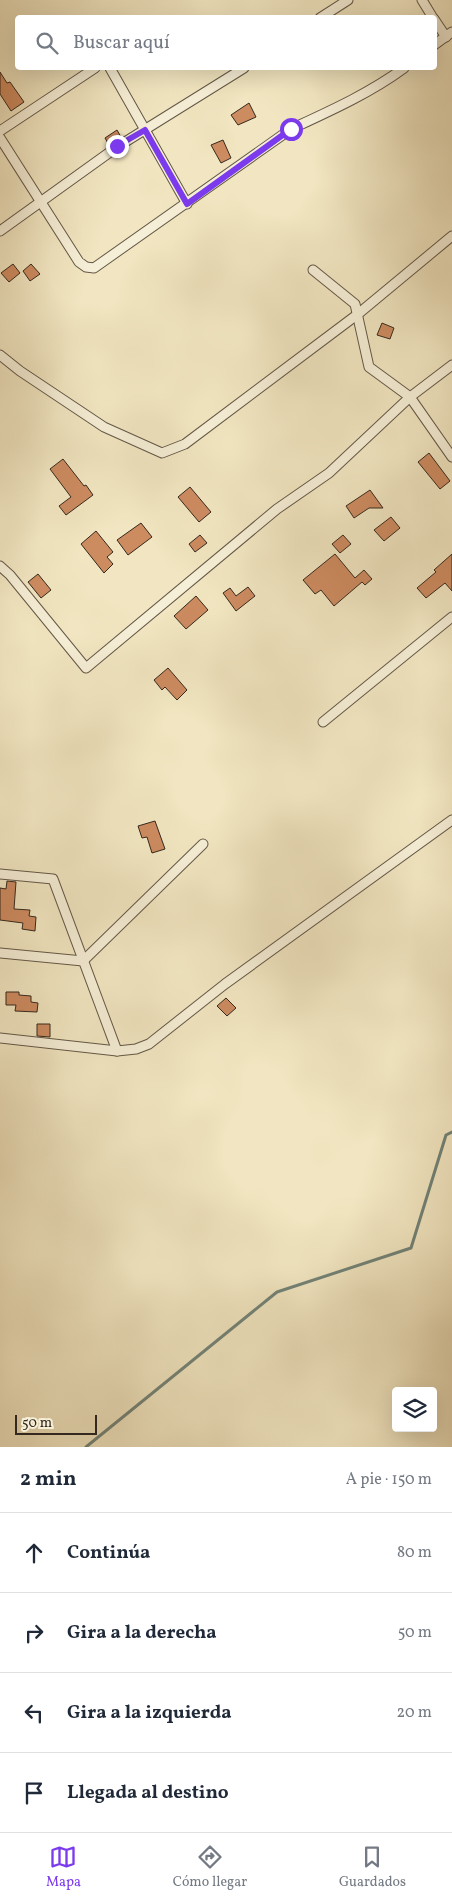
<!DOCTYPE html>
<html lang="es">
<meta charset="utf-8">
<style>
body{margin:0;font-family:Vollkorn,serif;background:#f2f2f3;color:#1f2937}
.controls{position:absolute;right:15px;bottom:15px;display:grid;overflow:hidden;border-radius:5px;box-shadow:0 5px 20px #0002}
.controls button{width:45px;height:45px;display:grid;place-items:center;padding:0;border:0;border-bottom:1px solid #e0e1e3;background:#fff;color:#1f2937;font:25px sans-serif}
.scale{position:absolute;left:15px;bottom:12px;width:82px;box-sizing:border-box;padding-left:5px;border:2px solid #35281e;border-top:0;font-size:14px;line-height:18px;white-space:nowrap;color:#35281e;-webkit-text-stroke:4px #f6efd7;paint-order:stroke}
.stop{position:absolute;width:15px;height:15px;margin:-11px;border:4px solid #7c3aed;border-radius:50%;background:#fff}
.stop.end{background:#7c3aed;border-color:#fff;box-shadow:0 1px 5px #0008}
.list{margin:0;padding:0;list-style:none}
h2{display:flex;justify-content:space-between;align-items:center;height:65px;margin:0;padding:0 20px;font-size:21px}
h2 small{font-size:16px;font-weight:400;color:#747a83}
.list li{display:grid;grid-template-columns:32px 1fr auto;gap:15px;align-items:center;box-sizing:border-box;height:80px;padding:0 20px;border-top:1px solid #e0e1e3}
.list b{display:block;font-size:19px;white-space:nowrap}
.list em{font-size:16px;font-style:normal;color:#747a83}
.icon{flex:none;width:28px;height:28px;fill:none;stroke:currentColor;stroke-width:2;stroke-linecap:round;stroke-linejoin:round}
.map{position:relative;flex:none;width:452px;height:1447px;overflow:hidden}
.search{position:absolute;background:#fff;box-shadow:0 5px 20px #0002;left:15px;right:15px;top:15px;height:55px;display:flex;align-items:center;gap:12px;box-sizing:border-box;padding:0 18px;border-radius:5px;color:#747a83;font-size:19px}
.sheet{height:385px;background:#fff}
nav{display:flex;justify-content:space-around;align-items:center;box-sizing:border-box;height:70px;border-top:1px solid #e0e1e3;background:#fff;font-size:14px;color:#747a83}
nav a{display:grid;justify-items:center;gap:2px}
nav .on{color:#7c3aed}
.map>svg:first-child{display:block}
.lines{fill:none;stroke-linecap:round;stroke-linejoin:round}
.stream{stroke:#728378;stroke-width:3}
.building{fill:#cd8b60;stroke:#35281e}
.street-casing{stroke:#645847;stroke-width:11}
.street{stroke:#f6efd7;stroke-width:9}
.route{stroke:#7c3aed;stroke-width:6}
</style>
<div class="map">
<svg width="452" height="1447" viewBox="0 0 452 1447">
<rect width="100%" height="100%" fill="#f1e6c1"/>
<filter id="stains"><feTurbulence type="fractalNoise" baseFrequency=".004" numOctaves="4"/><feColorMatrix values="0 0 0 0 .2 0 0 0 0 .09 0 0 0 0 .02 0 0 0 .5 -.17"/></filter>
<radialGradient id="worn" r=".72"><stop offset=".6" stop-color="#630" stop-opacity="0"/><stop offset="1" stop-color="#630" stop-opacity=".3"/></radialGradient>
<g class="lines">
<path class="stream" d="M86 1447 277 1292 411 1248 446 1135 452 1132"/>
</g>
<g class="building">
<path d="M0 72 7 83 10 82 24 102 11 111 0 94Z"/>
<path d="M249 103 256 117 238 125 231 115Z"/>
<path d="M117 130 121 137 109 145 105 138Z"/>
<path d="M223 140 231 158 221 163 211 145Z"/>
<path d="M13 264 20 273 9 282 1 273Z"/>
<path d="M31 264 40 274 30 281 23 271Z"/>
<path d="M382 323 394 328 390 339 377 335Z"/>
<path d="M429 453 450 481 440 489 418 462Z"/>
<path d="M63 459 84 486 86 485 93 495 66 515 59 506 71 497 50 469Z"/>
<path d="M190 487 211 512 199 522 178 497Z"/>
<path d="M370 490 383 508H369L354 518 346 506Z"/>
<path d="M391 517 400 528 384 541 374 530Z"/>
<path d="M141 523 152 537 128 555 117 540Z"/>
<path d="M96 531 113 552 107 557 113 564 104 573 81 544Z"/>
<path d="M200 535 207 543 195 552 189 544Z"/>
<path d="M343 535 351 544 340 553 332 544Z"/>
<path d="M335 554 355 578 364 570 372 579 365 585 362 582 334 606 321 590 315 594 303 580Z"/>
<path d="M452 554V591L445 583 426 598 417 588 436 572 434 570Z"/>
<path d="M38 574 51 590 41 598 28 582Z"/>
<path d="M248 587 255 596 236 611 223 593 230 588 236 596Z"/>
<path d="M196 596 208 610 186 629 174 616Z"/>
<path d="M168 668 187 690 177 700 165 687 162 690 154 680Z"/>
<path d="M155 821 165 849 152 853 147 837 142 838 138 826Z"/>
<path d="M7 881 16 882 14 909 30 910 29 916 36 917 35 931 22 929 23 923 0 920V888L6 889Z"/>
<path d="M6 992H19V995L31 996V1002L38 1003 37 1012 15 1011 16 1005H6Z"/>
<path d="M226 998 236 1008 227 1016 217 1006Z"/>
<path d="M37 1024H50V1037L37 1036Z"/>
</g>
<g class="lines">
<g class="street-casing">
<g id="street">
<path d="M422 0 433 18"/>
<path d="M320 18 348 0"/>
<path d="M434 19 446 37"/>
<path d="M434 45 452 32"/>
<path d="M110 68 187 204"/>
<path d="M0 131 95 68"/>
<path d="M0 138 79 262 86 267 94 268 291 129C330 111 370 93 404 68"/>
<path d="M0 231 117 147 244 68"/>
<path d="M313 270 355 304 369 367 410 397 452 457"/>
<path d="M0 355 20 371 104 427 162 453 185 444 358 314 452 236"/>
<path d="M0 566 10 575 86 668 277 509 329 473 410 397 452 365"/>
<path d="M323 722 452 617"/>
<path d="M0 874 53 879 117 1051"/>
<path d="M0 953 83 961 203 844"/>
<path d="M0 1038 117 1051 136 1049 149 1044 225 984 452 820"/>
</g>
</g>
<use href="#street" class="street"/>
</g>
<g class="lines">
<path class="route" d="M117 146 145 130 187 204 291 129"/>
</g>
<rect width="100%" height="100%" filter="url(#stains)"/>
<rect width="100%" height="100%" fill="url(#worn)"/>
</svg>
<div class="controls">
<button><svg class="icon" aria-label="layers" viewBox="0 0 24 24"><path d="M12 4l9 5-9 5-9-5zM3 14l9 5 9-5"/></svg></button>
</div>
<div class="scale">50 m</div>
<div class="stop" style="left:291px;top:129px"></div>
<div class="stop end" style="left:117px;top:146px"></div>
<div class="search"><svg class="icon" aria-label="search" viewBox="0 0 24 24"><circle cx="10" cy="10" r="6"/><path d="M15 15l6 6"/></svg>Buscar aquí</div>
</div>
<section class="sheet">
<h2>2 min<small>A pie · 150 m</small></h2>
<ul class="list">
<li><svg class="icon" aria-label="ahead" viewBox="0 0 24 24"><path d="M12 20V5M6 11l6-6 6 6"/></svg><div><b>Continúa</b></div><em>80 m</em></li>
<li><svg class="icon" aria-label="right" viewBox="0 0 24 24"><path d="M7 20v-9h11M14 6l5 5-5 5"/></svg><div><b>Gira a la derecha</b></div><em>50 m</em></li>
<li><svg class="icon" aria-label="left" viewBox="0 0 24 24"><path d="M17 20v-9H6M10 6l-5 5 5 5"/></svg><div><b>Gira a la izquierda</b></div><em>20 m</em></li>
<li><svg class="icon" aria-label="arrive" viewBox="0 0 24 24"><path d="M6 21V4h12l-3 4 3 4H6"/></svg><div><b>Llegada al destino</b></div></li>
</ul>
</section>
<nav>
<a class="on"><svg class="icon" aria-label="map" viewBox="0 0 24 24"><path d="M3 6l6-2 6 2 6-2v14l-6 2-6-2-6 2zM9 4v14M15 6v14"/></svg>Mapa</a>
<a><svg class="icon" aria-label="directions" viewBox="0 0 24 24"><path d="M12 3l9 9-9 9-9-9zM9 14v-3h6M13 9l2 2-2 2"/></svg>Cómo llegar</a>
<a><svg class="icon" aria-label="saved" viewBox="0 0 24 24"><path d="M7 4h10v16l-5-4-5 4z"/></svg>Guardados</a>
</nav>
